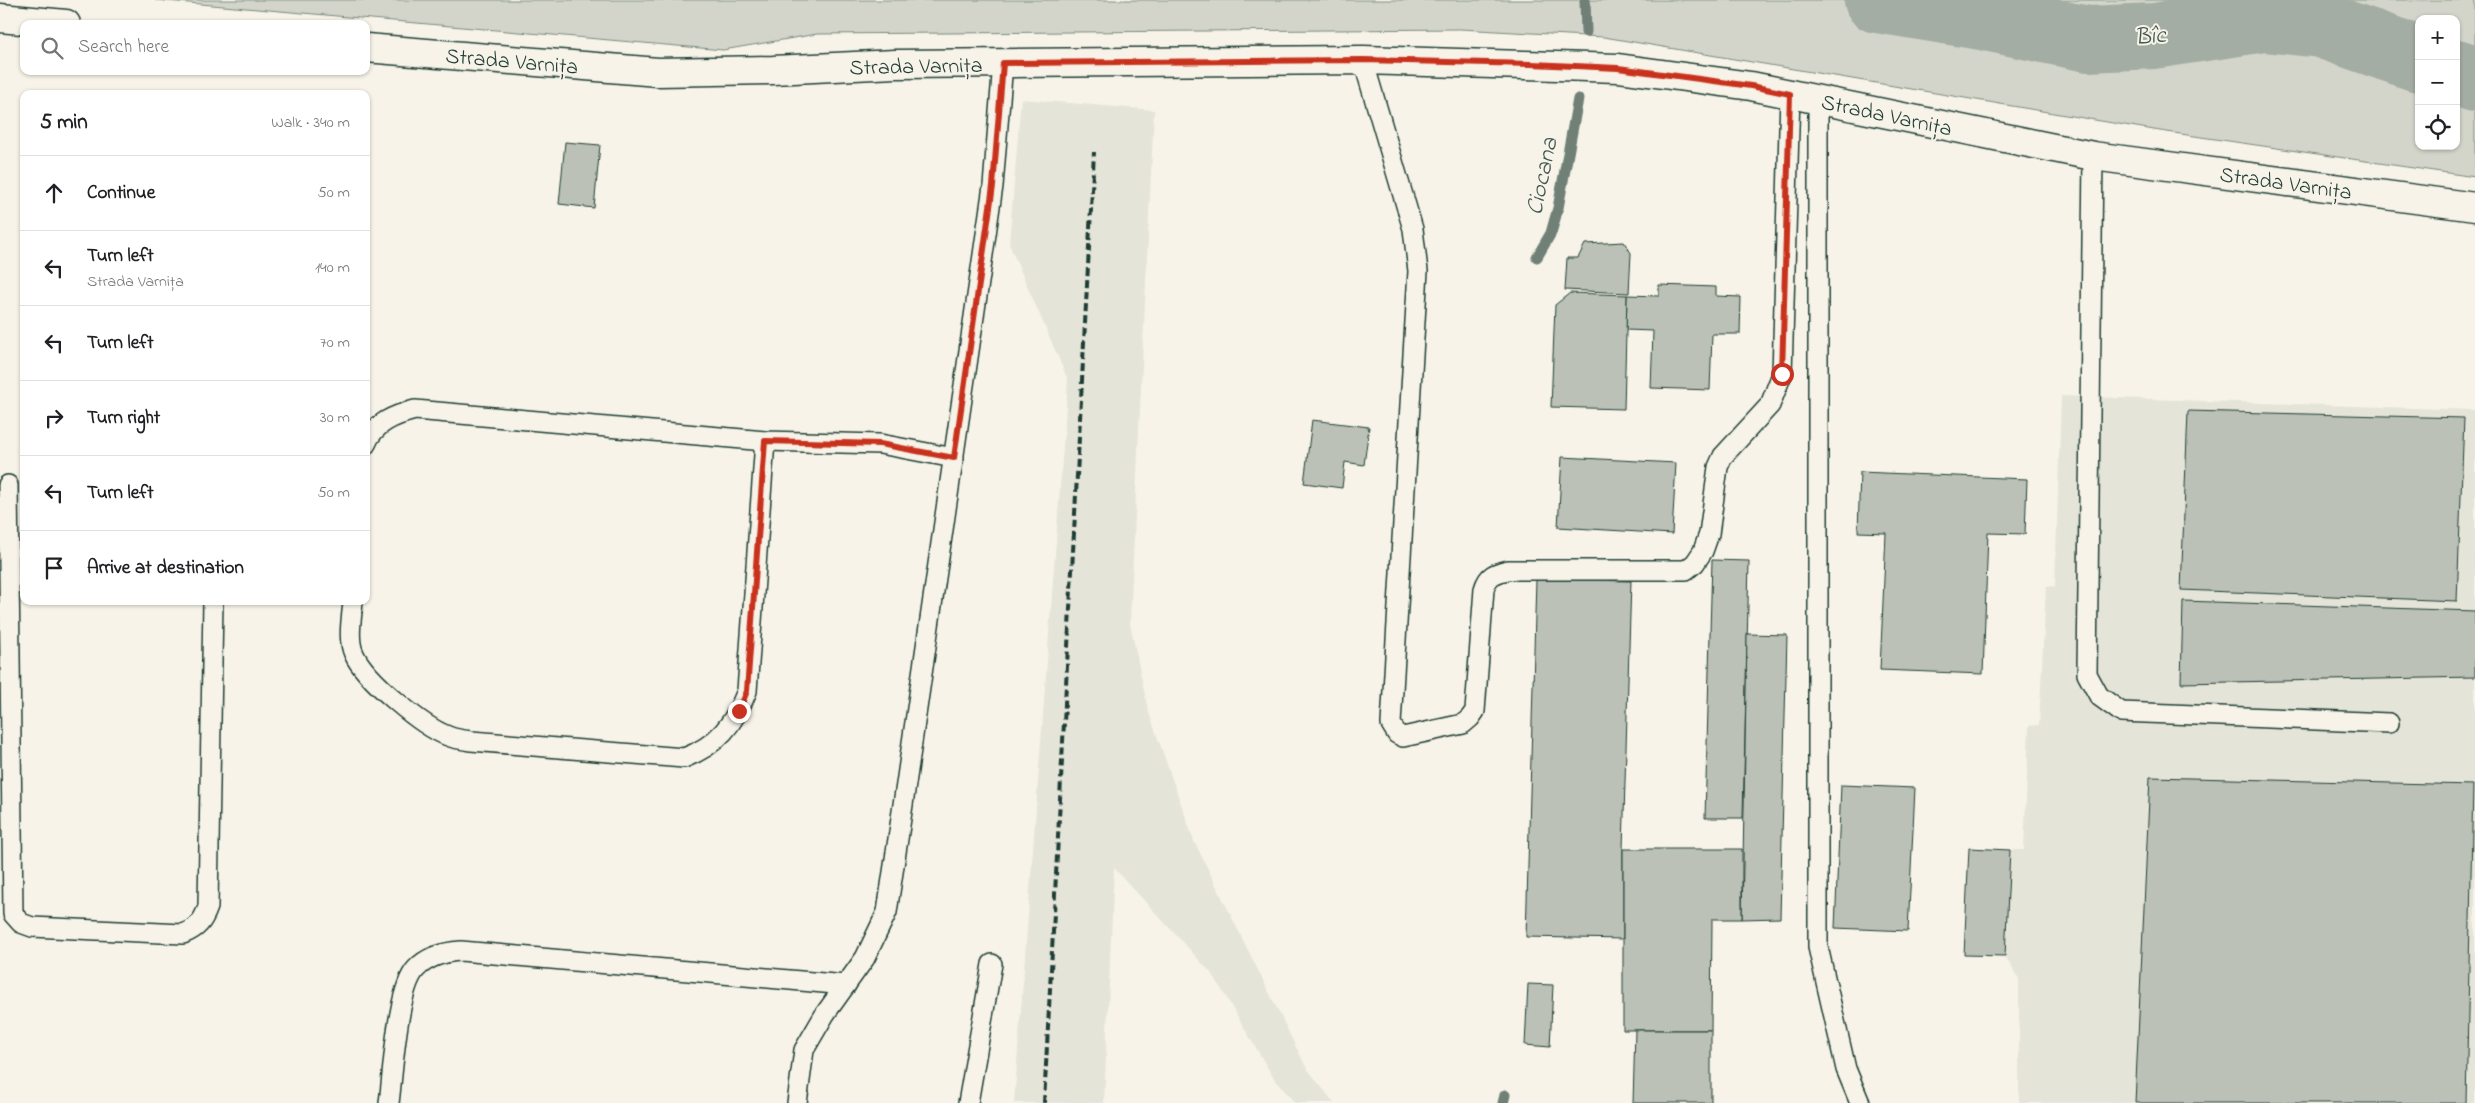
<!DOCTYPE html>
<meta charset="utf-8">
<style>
body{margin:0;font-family:"Indie Flower",sans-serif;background:#f6f6f6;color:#202124}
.controls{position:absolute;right:15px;top:15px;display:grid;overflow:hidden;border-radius:10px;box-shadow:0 1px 4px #0004}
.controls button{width:45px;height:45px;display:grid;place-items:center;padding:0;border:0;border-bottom:1px solid #e0e0e0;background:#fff;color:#202124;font:25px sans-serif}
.stop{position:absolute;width:15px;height:15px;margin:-11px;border:4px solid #c8321e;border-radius:50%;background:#fff}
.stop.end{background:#c8321e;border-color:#fff;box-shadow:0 1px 5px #0008}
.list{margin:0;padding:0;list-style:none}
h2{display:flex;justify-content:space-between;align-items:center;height:65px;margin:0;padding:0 20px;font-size:21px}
h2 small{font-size:16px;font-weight:400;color:#757577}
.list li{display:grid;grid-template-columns:32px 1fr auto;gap:15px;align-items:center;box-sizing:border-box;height:75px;padding:0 20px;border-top:1px solid #e0e0e0}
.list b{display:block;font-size:19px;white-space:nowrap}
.list p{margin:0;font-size:16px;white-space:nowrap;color:#757577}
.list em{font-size:16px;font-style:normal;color:#757577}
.icon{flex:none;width:28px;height:28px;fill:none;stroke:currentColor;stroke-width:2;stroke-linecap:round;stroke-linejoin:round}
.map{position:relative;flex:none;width:2475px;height:1103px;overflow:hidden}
.search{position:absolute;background:#fff;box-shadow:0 1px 4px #0004;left:20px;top:20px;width:350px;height:55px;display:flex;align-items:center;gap:12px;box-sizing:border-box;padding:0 18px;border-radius:10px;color:#757577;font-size:19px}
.panel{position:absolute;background:#fff;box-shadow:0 1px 4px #0004;left:20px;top:90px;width:350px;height:515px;border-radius:10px}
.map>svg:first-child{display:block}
.built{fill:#e5e4d9}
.green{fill:#d3d5ca;stroke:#79897f;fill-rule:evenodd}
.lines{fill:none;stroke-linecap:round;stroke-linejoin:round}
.stream{stroke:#6f8077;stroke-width:11}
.river{stroke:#a4ada3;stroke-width:66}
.building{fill:#bbc1b6;stroke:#1f3d34}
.lane-casing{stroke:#1f3d34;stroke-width:22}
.secondary-casing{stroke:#1f3d34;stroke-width:31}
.lane{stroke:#f7f3e8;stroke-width:19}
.secondary{stroke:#f7f3e8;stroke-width:28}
.rail{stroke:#1f3d34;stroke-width:4;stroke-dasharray:8 4;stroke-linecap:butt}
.route{stroke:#c8321e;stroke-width:6}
.labels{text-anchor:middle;stroke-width:4;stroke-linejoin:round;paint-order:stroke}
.street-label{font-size:22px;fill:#1f3d34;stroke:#f7f3e8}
.water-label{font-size:24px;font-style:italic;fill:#405950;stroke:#f7f3e8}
</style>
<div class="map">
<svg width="2475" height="1103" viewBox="0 0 2475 1103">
<rect width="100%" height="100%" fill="#f7f3e8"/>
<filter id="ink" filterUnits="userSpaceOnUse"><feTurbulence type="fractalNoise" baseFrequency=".02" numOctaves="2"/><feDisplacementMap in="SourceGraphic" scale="10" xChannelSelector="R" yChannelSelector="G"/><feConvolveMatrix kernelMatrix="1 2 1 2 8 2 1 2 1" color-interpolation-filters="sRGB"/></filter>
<g filter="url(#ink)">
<g class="built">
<path d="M1021 99 1154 110 1130 623 1148 710 1194 841 1306 1067 1334 1103H1295L1273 1077 1213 975 1114 868 1104 1103H1014L1068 380 1009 244Z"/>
<path d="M2061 396 2475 410V1103H2019V979L2005 956 2010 850H2024L2029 726 2039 725 2046 587 2055 586Z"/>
</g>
<path class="green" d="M155 0H2475V177L2160 131 1604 37 1460 29 817 34 723 50ZM2419 19H2456V146H2419Z"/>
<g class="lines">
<g class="stream">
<path d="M1585 0 1586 32"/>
<path d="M1537 257 1551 233 1558 208 1578 99"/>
<path d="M1503 1103 1505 1095"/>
</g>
<g class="river">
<path d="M1877 0 1981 17 2088 39 2154 36 2265 19 2321 25 2419 59"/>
<path d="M2456 72 2475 79"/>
</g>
</g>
<g class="building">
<path d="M565 142 600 145 594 208 559 204Z"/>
<path d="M1624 242 1631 253 1629 293 1565 290 1567 258H1578L1585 244Z"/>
<path d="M1659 285 1716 287V296L1741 297 1740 334H1712L1710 390 1651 388 1653 331 1626 330 1627 295 1659 296Z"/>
<path d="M1570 293 1627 295 1624 409 1551 407 1555 305Z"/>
<path d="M2188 411 2464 418 2457 601 2181 590Z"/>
<path d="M1312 420 1369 427 1364 465 1345 462 1342 488 1304 483Z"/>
<path d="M1562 457 1676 463 1672 534 1558 527Z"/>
<path d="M1860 472 2027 479 2025 534 1988 533 1983 674 1880 670 1886 533 1858 532Z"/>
<path d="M1712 560 1749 561 1743 818H1705Z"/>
<path d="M1536 579 1631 581 1623 849V939L1526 937Z"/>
<path d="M2183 601 2475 611V677L2181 683Z"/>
<path d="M1747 634 1787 635 1780 918 1742 919Z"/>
<path d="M2150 777 2473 785 2466 1103H2135Z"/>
<path d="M1841 785 1915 788 1908 931 1835 928Z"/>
<path d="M1969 848 2010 850 2005 956 1964 955Z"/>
<path d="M1623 849H1742V919H1712L1711 1030H1623Z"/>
<path d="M1528 984 1553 985 1550 1047 1525 1045Z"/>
<path d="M1635 1030H1711V1103H1633Z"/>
</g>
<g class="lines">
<g class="lane-casing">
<g id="lane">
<path d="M1363 60 1413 229 1418 271 1391 724 1397 734 1403 737 1463 724 1470 718 1475 711 1484 589C1488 575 1495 573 1508 570H1686L1695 563 1703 551 1709 534 1718 467 1723 456 1770 405 1782 374 1790 94"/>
<path d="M1818 100V947L1846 1069 1860 1103"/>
<path d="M2093 156 2087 674 2099 696 2121 712 2389 723"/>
<path d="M366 444C374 423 395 415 415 410L765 441 880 444 954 458"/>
<path d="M8 485 13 914 21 923 32 927 183 934C198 928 203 921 208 907L213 601"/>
<path d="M353 601C352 617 347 639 354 654 365 679 423 727 448 736 455 739 463 740 471 741L684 758C718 745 734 724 747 691L765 441"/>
<path d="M389 1103C393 1073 397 989 416 969 428 956 445 952 461 951L846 985"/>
<path d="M797 1103 804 1050 825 1014 865 958 887 912 898 839 993 186 1003 63"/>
<path d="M968 1103 992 964"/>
</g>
</g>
<g class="secondary-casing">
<g id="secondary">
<path d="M0 18 66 24"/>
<path d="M366 48 658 72 773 70 895 64 1363 60 1618 68 1751 86 2093 156 2475 207"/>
</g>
</g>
<use href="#lane" class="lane"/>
<use href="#secondary" class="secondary"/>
<path class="rail" d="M1044 1103 1094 152"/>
</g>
</g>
<g class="lines" filter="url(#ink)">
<path class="route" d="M739 711 747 691 765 441 880 444 954 458 993 186 1003 63 1363 60 1532 64 1618 68 1751 86 1790 94 1782 374"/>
</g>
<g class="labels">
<g class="street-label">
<text transform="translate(512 60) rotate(5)" y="8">Strada Varnița</text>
<text transform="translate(916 65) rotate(-1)" y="8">Strada Varnița</text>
<text transform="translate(1887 114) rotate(12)" y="8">Strada Varnița</text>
<text transform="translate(2286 182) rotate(8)" y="8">Strada Varnița</text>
</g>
<g class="water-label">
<text transform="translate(2150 35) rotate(-5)" y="8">Bîc</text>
<text transform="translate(1541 176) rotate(-78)" y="8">Ciocana</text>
</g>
</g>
</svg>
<div class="controls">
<button>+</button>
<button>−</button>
<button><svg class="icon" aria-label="locate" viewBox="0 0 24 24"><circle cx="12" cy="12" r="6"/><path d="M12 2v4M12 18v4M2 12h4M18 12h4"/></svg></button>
</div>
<div class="stop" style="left:1782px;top:374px"></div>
<div class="stop end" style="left:739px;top:711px"></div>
<div class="search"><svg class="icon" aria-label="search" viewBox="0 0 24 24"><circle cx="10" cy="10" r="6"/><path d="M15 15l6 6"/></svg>Search here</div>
<section class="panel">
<h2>5 min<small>Walk · 340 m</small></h2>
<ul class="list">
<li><svg class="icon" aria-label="ahead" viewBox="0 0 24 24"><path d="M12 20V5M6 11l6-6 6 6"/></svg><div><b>Continue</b></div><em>50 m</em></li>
<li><svg class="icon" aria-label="left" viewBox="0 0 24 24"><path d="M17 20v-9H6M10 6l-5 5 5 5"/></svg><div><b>Turn left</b><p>Strada Varnița</p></div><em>140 m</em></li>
<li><svg class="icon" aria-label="left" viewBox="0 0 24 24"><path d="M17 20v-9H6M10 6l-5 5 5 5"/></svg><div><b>Turn left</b></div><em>70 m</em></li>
<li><svg class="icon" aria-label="right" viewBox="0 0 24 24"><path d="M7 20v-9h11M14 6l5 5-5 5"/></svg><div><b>Turn right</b></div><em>30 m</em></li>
<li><svg class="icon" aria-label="left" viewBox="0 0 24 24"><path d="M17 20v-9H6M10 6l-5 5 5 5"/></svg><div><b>Turn left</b></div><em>50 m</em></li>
<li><svg class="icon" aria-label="arrive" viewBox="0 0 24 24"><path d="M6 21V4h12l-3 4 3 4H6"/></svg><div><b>Arrive at destination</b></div></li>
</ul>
</section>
</div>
